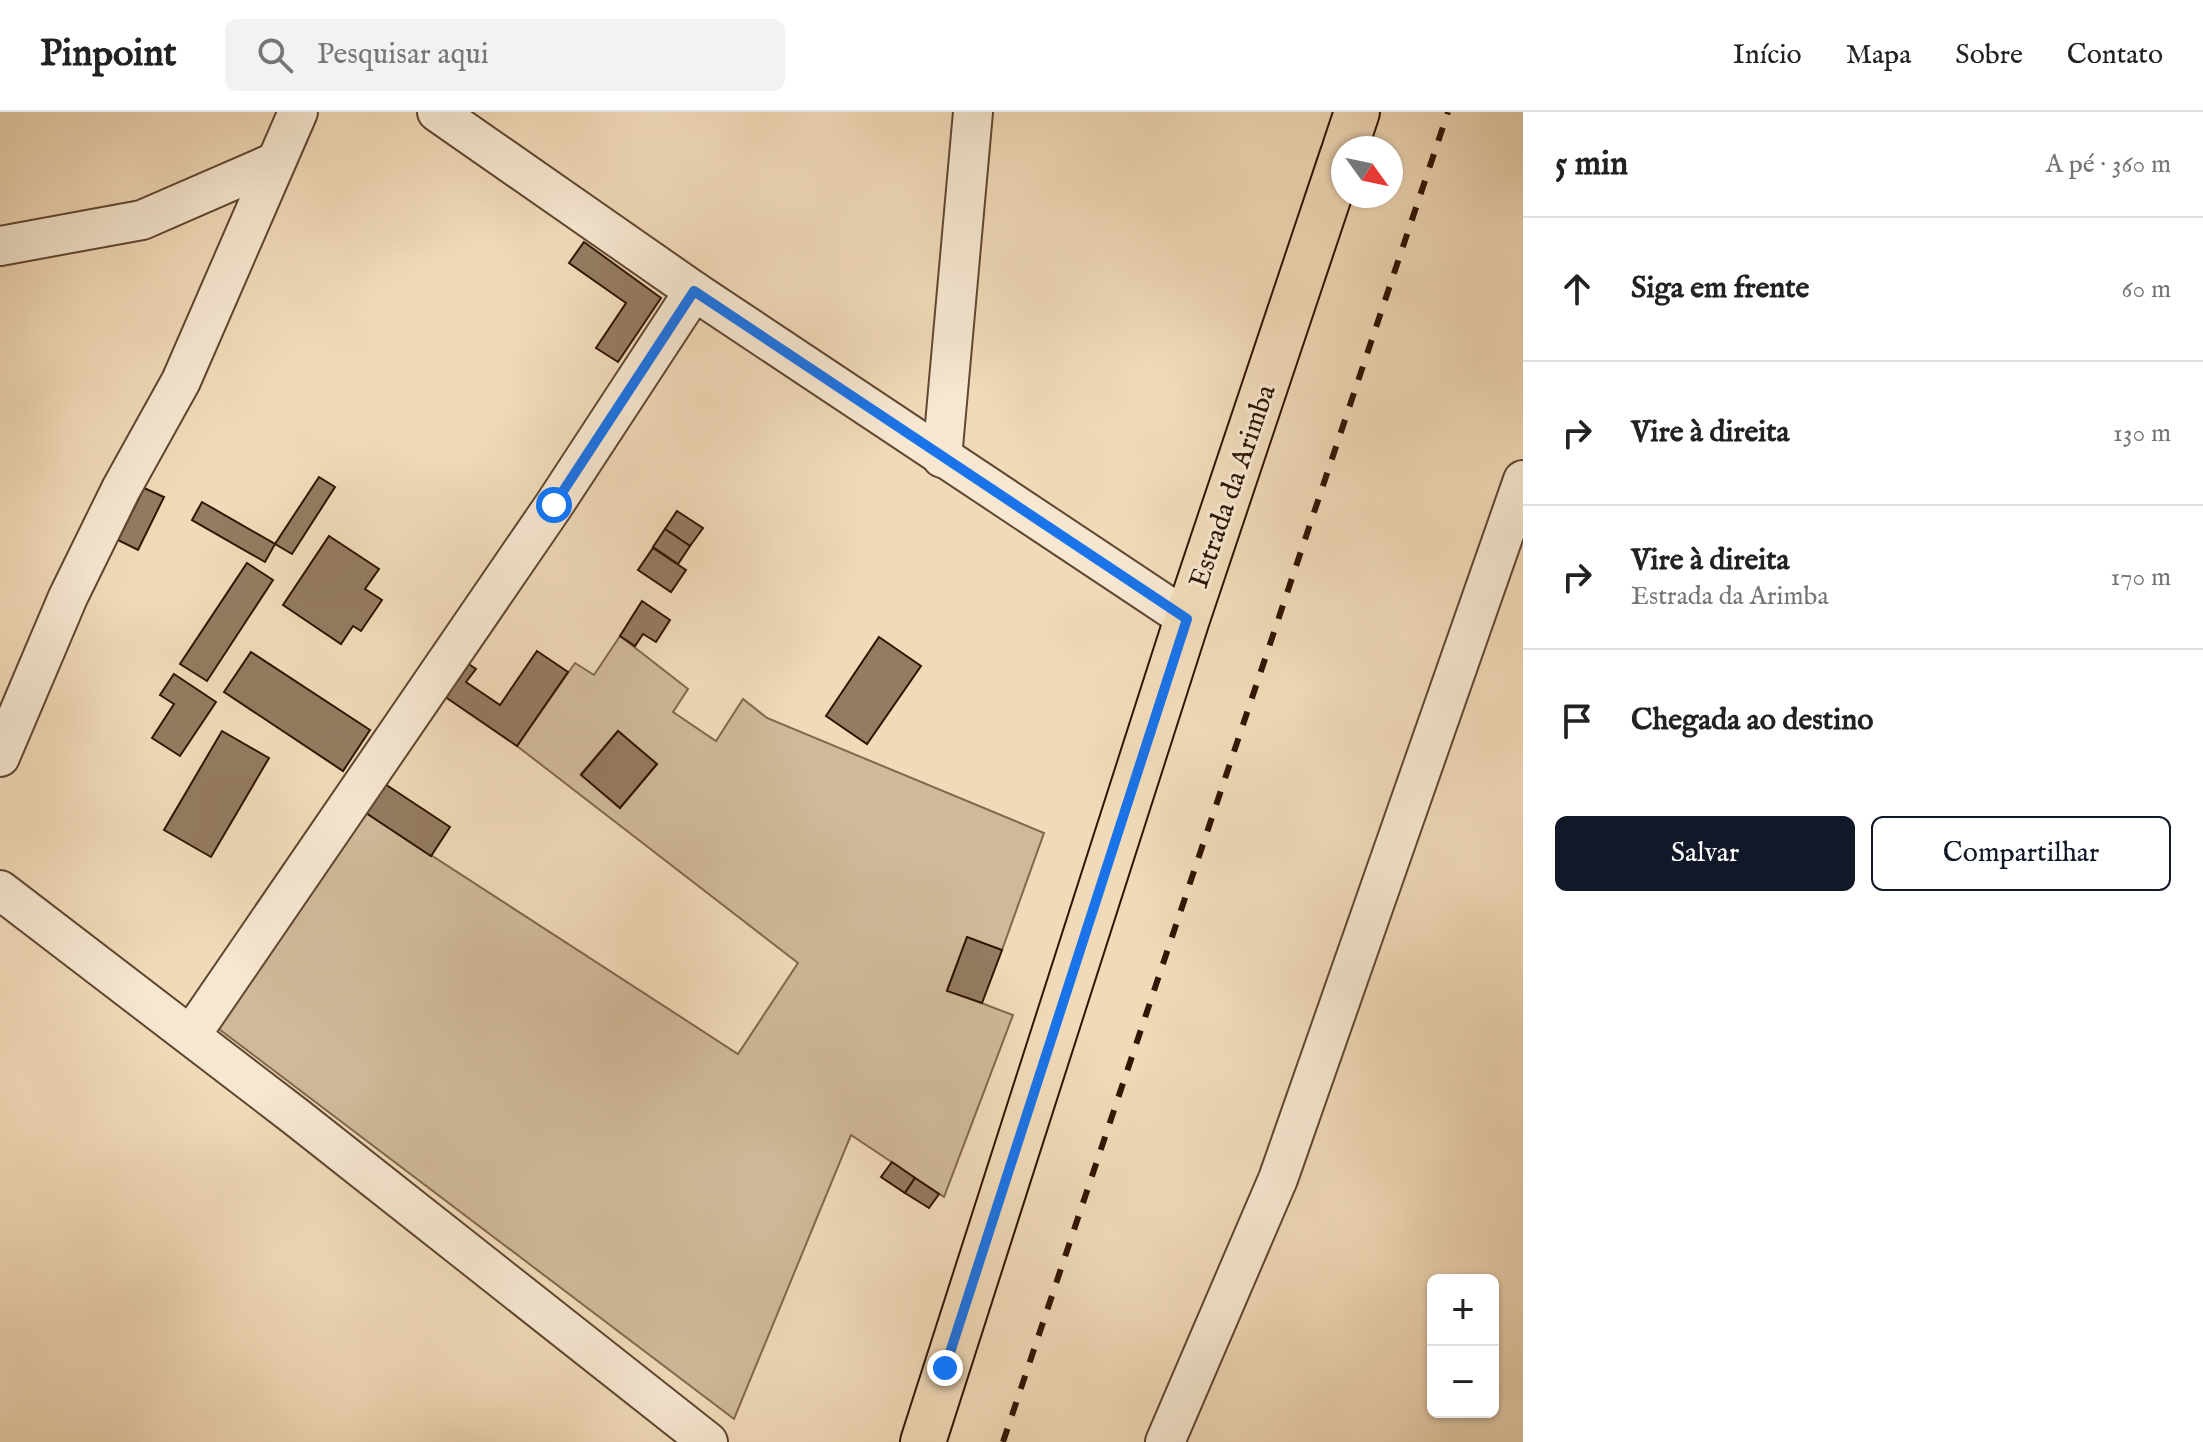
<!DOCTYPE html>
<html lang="pt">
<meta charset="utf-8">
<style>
body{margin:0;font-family:"IM FELL English",serif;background:#f2f2f2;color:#222}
.controls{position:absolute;right:24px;bottom:24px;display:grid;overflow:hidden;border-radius:12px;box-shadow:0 2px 6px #0004}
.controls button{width:72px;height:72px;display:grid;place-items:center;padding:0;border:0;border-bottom:2px solid #e0e0e0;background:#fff;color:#222;font:40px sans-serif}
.compass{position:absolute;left:1331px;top:24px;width:72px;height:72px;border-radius:50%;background:#fff;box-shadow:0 2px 6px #0004;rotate:123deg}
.stop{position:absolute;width:24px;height:24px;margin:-18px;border:6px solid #1a73e8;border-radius:50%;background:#fff}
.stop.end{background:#1a73e8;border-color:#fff;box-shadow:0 2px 8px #0008}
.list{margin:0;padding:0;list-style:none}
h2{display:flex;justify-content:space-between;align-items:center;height:104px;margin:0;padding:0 32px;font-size:34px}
h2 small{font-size:26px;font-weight:400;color:#767676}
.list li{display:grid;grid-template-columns:52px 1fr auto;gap:24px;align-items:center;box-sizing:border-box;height:144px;padding:0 32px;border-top:2px solid #e0e0e0}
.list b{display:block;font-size:30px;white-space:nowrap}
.list p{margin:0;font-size:26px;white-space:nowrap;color:#767676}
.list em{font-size:26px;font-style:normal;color:#767676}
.actions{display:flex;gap:16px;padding:24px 32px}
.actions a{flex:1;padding:18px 0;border:2px solid #111827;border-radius:12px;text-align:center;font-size:28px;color:#111827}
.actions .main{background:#111827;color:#fff}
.icon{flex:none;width:44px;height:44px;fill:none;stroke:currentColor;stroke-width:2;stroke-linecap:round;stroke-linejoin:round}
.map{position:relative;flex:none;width:1523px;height:1330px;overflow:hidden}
header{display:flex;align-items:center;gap:48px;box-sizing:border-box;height:112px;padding:0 40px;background:#fff;border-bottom:2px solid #e0e0e0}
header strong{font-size:38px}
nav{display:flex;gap:44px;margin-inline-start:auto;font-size:28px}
.search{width:560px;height:72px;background:#f2f2f2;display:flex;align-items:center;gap:20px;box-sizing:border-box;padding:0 28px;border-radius:12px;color:#767676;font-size:30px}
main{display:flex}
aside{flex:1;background:#fff}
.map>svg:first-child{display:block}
.green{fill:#d0b999;stroke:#80674e;stroke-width:2;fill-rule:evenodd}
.building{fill:#947b61;stroke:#301503;stroke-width:2}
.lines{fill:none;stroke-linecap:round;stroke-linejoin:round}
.minor-casing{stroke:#604630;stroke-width:42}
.major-casing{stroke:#301503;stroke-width:48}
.minor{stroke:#f6e7d1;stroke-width:38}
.major{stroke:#f1dab8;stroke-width:44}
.rail{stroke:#301503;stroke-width:6;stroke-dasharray:14 14;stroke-linecap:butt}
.route{stroke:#1a73e8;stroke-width:10}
.labels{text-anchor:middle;stroke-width:6;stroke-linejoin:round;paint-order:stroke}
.street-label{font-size:28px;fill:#301503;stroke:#f6e7d1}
</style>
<header>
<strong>Pinpoint</strong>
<div class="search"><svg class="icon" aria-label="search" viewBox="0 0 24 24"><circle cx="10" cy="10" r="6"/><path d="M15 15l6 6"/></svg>Pesquisar aqui</div>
<nav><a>Início</a><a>Mapa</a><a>Sobre</a><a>Contato</a></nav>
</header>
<main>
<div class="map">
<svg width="1523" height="1330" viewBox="0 0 1523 1330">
<rect width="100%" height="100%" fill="#f1dab8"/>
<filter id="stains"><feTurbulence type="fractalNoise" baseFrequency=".0025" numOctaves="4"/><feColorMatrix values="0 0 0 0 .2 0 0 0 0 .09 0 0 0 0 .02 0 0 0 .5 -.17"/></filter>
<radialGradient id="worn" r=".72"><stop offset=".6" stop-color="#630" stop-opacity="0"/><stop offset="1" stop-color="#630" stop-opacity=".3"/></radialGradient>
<path class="green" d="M620 524 688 577 673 600 716 629 743 587 767 606 1044 721 1002 838 967 826 947 878 1013 903 944 1085 851 1023 734 1307 215 914 363 699 738 942 798 851 517 634 575 551 594 563ZM618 619 657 652 620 696 581 662Z"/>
<g class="building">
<path d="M584 130 661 186 618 250 596 236 626 191 569 151Z"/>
<path d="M319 365 335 375 292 442 275 432Z"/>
<path d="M144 376 164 385 138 438 118 428Z"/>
<path d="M202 390 275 432 265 450 192 408Z"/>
<path d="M677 399 703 416 690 434 665 417Z"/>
<path d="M665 417 690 434 678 452 653 435Z"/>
<path d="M329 424 379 457 365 477 382 488 361 519 353 514 341 532 283 493Z"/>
<path d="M653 436 686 458 671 480 638 458Z"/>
<path d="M247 451 273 468 207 569 180 552Z"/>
<path d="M642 489 670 508 656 530 643 522 635 534 620 524Z"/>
<path d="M879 525 921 554 867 632 826 604Z"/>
<path d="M537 539 568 560 517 634 441 582 464 549 476 557 466 570 500 593Z"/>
<path d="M251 540 370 618 343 659 224 580Z"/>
<path d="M174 562 216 590 180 644 152 626 174 592 160 583Z"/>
<path d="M222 619 269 646 211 745 164 718Z"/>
<path d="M618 619 657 652 620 696 581 663Z"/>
<path d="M382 670 450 715 431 744 363 699Z"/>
<path d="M967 825 1002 838 982 891 947 879Z"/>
<path d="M892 1050 915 1066 905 1081 881 1065Z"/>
<path d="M915 1066 939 1082 929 1096 905 1081Z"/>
</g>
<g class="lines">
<g class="minor-casing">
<g id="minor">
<path d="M437 0 694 179 1187 507"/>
<path d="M0 134 142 108 273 51"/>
<path d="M942 346 973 0"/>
<path d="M0 645 68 485 121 377 181 269 298 0"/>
<path d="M0 778 295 1004 708 1330"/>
<path d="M191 923 554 393 694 179"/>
<path d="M1165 1330 1278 1067 1523 368"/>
</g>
</g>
<g class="major-casing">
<g id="major">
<path d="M1345 36 1357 0"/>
<path d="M923 1330 1187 507 1343 42"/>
</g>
</g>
<use href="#minor" class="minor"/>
<use href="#major" class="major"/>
<path class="rail" d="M1003 1330 1448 0"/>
</g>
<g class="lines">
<path class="route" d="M554 393 694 179 1187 507 945 1256"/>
</g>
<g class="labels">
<g class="street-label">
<text transform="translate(1231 374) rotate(-71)" y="10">Estrada da Arimba</text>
</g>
</g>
<rect width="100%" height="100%" filter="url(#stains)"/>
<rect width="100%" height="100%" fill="url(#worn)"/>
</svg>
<div class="controls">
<button>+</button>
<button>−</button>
</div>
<svg class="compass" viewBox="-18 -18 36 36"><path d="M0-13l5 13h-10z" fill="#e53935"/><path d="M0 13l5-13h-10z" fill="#767676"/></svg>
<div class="stop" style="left:554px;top:393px"></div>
<div class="stop end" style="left:945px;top:1256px"></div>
</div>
<aside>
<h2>5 min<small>A pé · 360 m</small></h2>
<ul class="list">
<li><svg class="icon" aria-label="ahead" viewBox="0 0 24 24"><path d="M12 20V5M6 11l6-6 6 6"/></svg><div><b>Siga em frente</b></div><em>60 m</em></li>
<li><svg class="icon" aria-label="right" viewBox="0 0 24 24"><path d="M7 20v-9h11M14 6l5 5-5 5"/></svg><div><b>Vire à direita</b></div><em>130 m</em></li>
<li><svg class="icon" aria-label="right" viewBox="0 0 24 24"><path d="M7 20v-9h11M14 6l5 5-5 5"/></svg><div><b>Vire à direita</b><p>Estrada da Arimba</p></div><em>170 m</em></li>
<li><svg class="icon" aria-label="arrive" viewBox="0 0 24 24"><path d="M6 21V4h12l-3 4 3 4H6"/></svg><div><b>Chegada ao destino</b></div></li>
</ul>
<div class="actions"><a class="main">Salvar</a><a>Compartilhar</a></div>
</aside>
</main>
